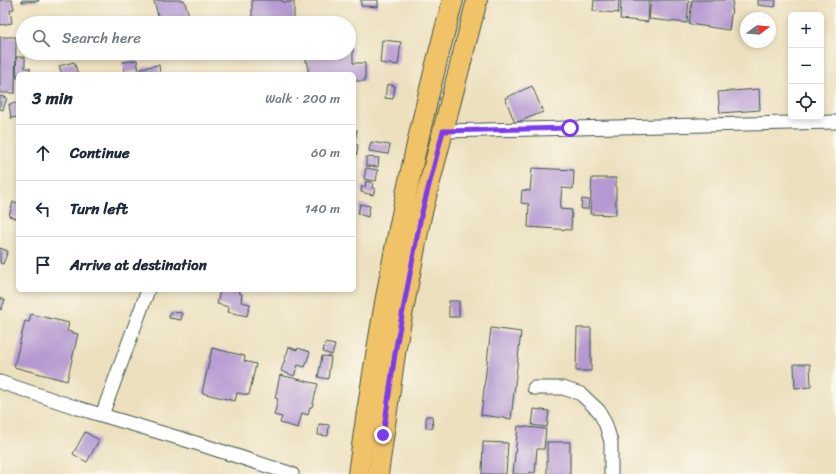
<!DOCTYPE html>
<meta charset="utf-8">
<style>
body{margin:0;font-family:Sriracha,sans-serif;background:#f6f6f7;color:#1f2937}
.controls{position:absolute;right:12px;top:12px;display:grid;overflow:hidden;border-radius:6px;box-shadow:0 2px 6px #0003}
.controls button{width:36px;height:36px;display:grid;place-items:center;padding:0;border:0;border-bottom:1px solid #e0e1e3;background:#fff;color:#1f2937;font:20px sans-serif}
.compass{position:absolute;left:740px;top:12px;width:36px;height:36px;border-radius:50%;background:#fff;box-shadow:0 2px 6px #0003;rotate:74deg}
.stop{position:absolute;width:12px;height:12px;margin:-9px;border:3px solid #7c3aed;border-radius:50%;background:#fff}
.stop.end{background:#7c3aed;border-color:#fff;box-shadow:0 1px 4px #0008}
.list{margin:0;padding:0;list-style:none}
h2{display:flex;justify-content:space-between;align-items:center;height:52px;margin:0;padding:0 16px;font-size:17px}
h2 small{font-size:13px;font-weight:400;color:#747a83}
.list li{display:grid;grid-template-columns:26px 1fr auto;gap:12px;align-items:center;box-sizing:border-box;height:56px;padding:0 16px;border-top:1px solid #e0e1e3}
.list b{display:block;font-size:15px;white-space:nowrap}
.list em{font-size:13px;font-style:normal;color:#747a83}
.icon{flex:none;width:22px;height:22px;fill:none;stroke:currentColor;stroke-width:2;stroke-linecap:round;stroke-linejoin:round}
.map{position:relative;flex:none;width:836px;height:474px;overflow:hidden}
.search{position:absolute;background:#fff;box-shadow:0 2px 6px #0003;left:16px;top:16px;width:340px;height:44px;display:flex;align-items:center;gap:10px;box-sizing:border-box;padding:0 14px;border-radius:22px;color:#747a83;font-size:15px}
.panel{position:absolute;background:#fff;box-shadow:0 2px 6px #0003;left:16px;top:72px;width:340px;height:220px;border-radius:6px}
.map>svg:first-child{display:block}
.building{fill:#b59ad1}
.lines{fill:none;stroke-linecap:round;stroke-linejoin:round}
.street-casing{stroke:#3e5549;stroke-width:15}
.primary-casing{stroke:#3e5549;stroke-width:22}
.street{stroke:#fff;stroke-width:13}
.primary{stroke:#f1c369;stroke-width:20}
.route{stroke:#7c3aed;stroke-width:5}
</style>
<div class="map">
<svg width="836" height="474" viewBox="0 0 836 474">
<rect width="100%" height="100%" fill="#fbf7ec"/>
<filter id="ink" filterUnits="userSpaceOnUse"><feTurbulence type="fractalNoise" baseFrequency=".025" numOctaves="2"/><feDisplacementMap in="SourceGraphic" scale="8" xChannelSelector="R" yChannelSelector="G"/><feConvolveMatrix kernelMatrix="1 2 1 2 8 2 1 2 1" color-interpolation-filters="sRGB"/></filter>
<filter id="wash" filterUnits="userSpaceOnUse"><feTurbulence type="fractalNoise" baseFrequency=".012" numOctaves="4" result="noise"/><feDisplacementMap in="SourceGraphic" scale="16" xChannelSelector="R" yChannelSelector="G"/><feGaussianBlur stdDeviation="0.9" result="paint"/><feColorMatrix in="noise" values="0 0 0 0 0 0 0 0 0 0 0 0 0 0 0 0 0 1.4 0 .05"/><feComposite in="paint" operator="in"/></filter>
<g filter="url(#wash)">
<rect width="100%" height="100%" fill="#ece0be"/>
<g id="blocks">
<g class="building">
<path d="M0 0H12L14 9 10 10 12 23 0 25Z"/>
<path d="M22 0H39V1L22 2Z"/>
<path d="M157 0H184L191 22 189 23H160L154 1Z"/>
<path d="M252 0H282V2H294V21H289V23H252Z"/>
<path d="M361 0H378V7L361 6Z"/>
<path d="M594 0H619L618 13 593 11Z"/>
<path d="M621 0H649L648 22 620 19Z"/>
<path d="M651 0H689L687 23 649 19Z"/>
<path d="M692 0H733L729 30 689 24Z"/>
<path d="M758 0H776L775 7 758 5Z"/>
<path d="M0 37H16L15 93H0Z"/>
<path d="M382 40 401 42 398 65 380 63Z"/>
<path d="M349 48H353V63H365V81H354V74H308V62H306V53H349Z"/>
<path d="M16 57H25V68H30V74H18V78H17Z"/>
<path d="M137 60 139 71 125 73 123 62Z"/>
<path d="M74 62 78 74H62L59 66Z"/>
<path d="M159 65 160 74H142L141 68Z"/>
<path d="M387 84 395 86 393 99 385 98Z"/>
<path d="M532 86 543 112 515 123 505 98Z"/>
<path d="M759 89 760 110 720 113 718 92Z"/>
<path d="M0 96 7 98 3 110 0 109Z"/>
<path d="M18 103V117L11 118 9 104Z"/>
<path d="M354 129 357 130 355 142H354Z"/>
<path d="M371 142 390 145 388 154 369 151Z"/>
<path d="M354 144 358 145 355 164H354Z"/>
<path d="M366 157 379 158 378 167 366 166Z"/>
<path d="M366 168 378 170 376 181 364 179Z"/>
<path d="M532 168 574 170 573 189 562 188 560 209 572 210 571 230 528 227 529 204 521 203 522 190 530 191Z"/>
<path d="M592 178H616V215L590 214Z"/>
<path d="M366 181 373 183 372 188 375 189 373 195 361 192 362 186 365 187Z"/>
<path d="M582 199 589 200 588 209H581Z"/>
<path d="M13 202 18 203V219L9 216Z"/>
<path d="M360 204 370 206 368 217 358 214Z"/>
<path d="M0 248 8 251 3 264 0 263Z"/>
<path d="M220 290H240L239 293 242 294 241 302 250 304 247 316 228 312 229 307 217 304Z"/>
<path d="M0 298 5 300 1 310 0 309Z"/>
<rect x="449" y="301" width="10" height="16"/>
<path d="M170 312 182 313 181 320 169 318Z"/>
<path d="M31 314 69 323 67 331 78 334 67 381 14 367 25 321 29 322Z"/>
<path d="M491 328 521 332 511 419 481 415Z"/>
<path d="M577 328H591V371H576Z"/>
<path d="M325 343 335 345 332 355 323 352Z"/>
<path d="M289 347 297 350 298 348 310 352 305 367 298 365 294 376 281 371Z"/>
<path d="M212 348 245 356 244 361 256 364 249 395 237 393 235 401 202 393Z"/>
<path d="M322 356 331 357 328 379 318 377Z"/>
<path d="M794 364H810L811 387 795 388Z"/>
<path d="M280 375 318 384 312 407H310L308 415 302 413 298 428 280 423 282 417 274 415 278 399 275 398Z"/>
<path d="M534 409 549 411 547 427 532 425Z"/>
<path d="M426 416H432L433 428H426Z"/>
<path d="M319 424 329 425 328 436 318 435Z"/>
<path d="M518 426 546 429 544 449H537L535 473 529 472V474H513Z"/>
<path d="M85 432 99 440 87 462 73 454Z"/>
<path d="M483 442 508 443 506 474H482Z"/>
<rect x="547" y="442" width="23" height="32"/>
</g>
</g>
</g>
<g filter="url(#ink)">
<use href="#blocks" fill-opacity="0" stroke="#3e5549" stroke-width="1"/>
<g class="lines">
<g class="street-casing">
<g id="street">
<path d="M443 131 836 122"/>
<path d="M0 382 78 408 199 444 292 474"/>
<path d="M534 388H563L581 394 599 411 606 425 611 442V474"/>
<path d="M102 415 148 290"/>
</g>
</g>
<g class="primary-casing">
<g id="primary">
<path d="M358 474C380 314 410 156 453 0"/>
<path d="M378 474 396 347 421 216 477 0"/>
</g>
</g>
<use href="#street" class="street"/>
<use href="#primary" class="primary"/>
</g>
</g>
<g class="lines" filter="url(#ink)">
<path class="route" d="M383 435 396 347 421 216 443 131 570 128"/>
</g>
</svg>
<div class="controls">
<button>+</button>
<button>−</button>
<button><svg class="icon" aria-label="locate" viewBox="0 0 24 24"><circle cx="12" cy="12" r="6"/><path d="M12 2v4M12 18v4M2 12h4M18 12h4"/></svg></button>
</div>
<svg class="compass" viewBox="-18 -18 36 36"><path d="M0-13l5 13h-10z" fill="#e53935"/><path d="M0 13l5-13h-10z" fill="#747a83"/></svg>
<div class="stop" style="left:570px;top:128px"></div>
<div class="stop end" style="left:383px;top:435px"></div>
<div class="search"><svg class="icon" aria-label="search" viewBox="0 0 24 24"><circle cx="10" cy="10" r="6"/><path d="M15 15l6 6"/></svg>Search here</div>
<section class="panel">
<h2>3 min<small>Walk · 200 m</small></h2>
<ul class="list">
<li><svg class="icon" aria-label="ahead" viewBox="0 0 24 24"><path d="M12 20V5M6 11l6-6 6 6"/></svg><div><b>Continue</b></div><em>60 m</em></li>
<li><svg class="icon" aria-label="left" viewBox="0 0 24 24"><path d="M17 20v-9H6M10 6l-5 5 5 5"/></svg><div><b>Turn left</b></div><em>140 m</em></li>
<li><svg class="icon" aria-label="arrive" viewBox="0 0 24 24"><path d="M6 21V4h12l-3 4 3 4H6"/></svg><div><b>Arrive at destination</b></div></li>
</ul>
</section>
</div>
